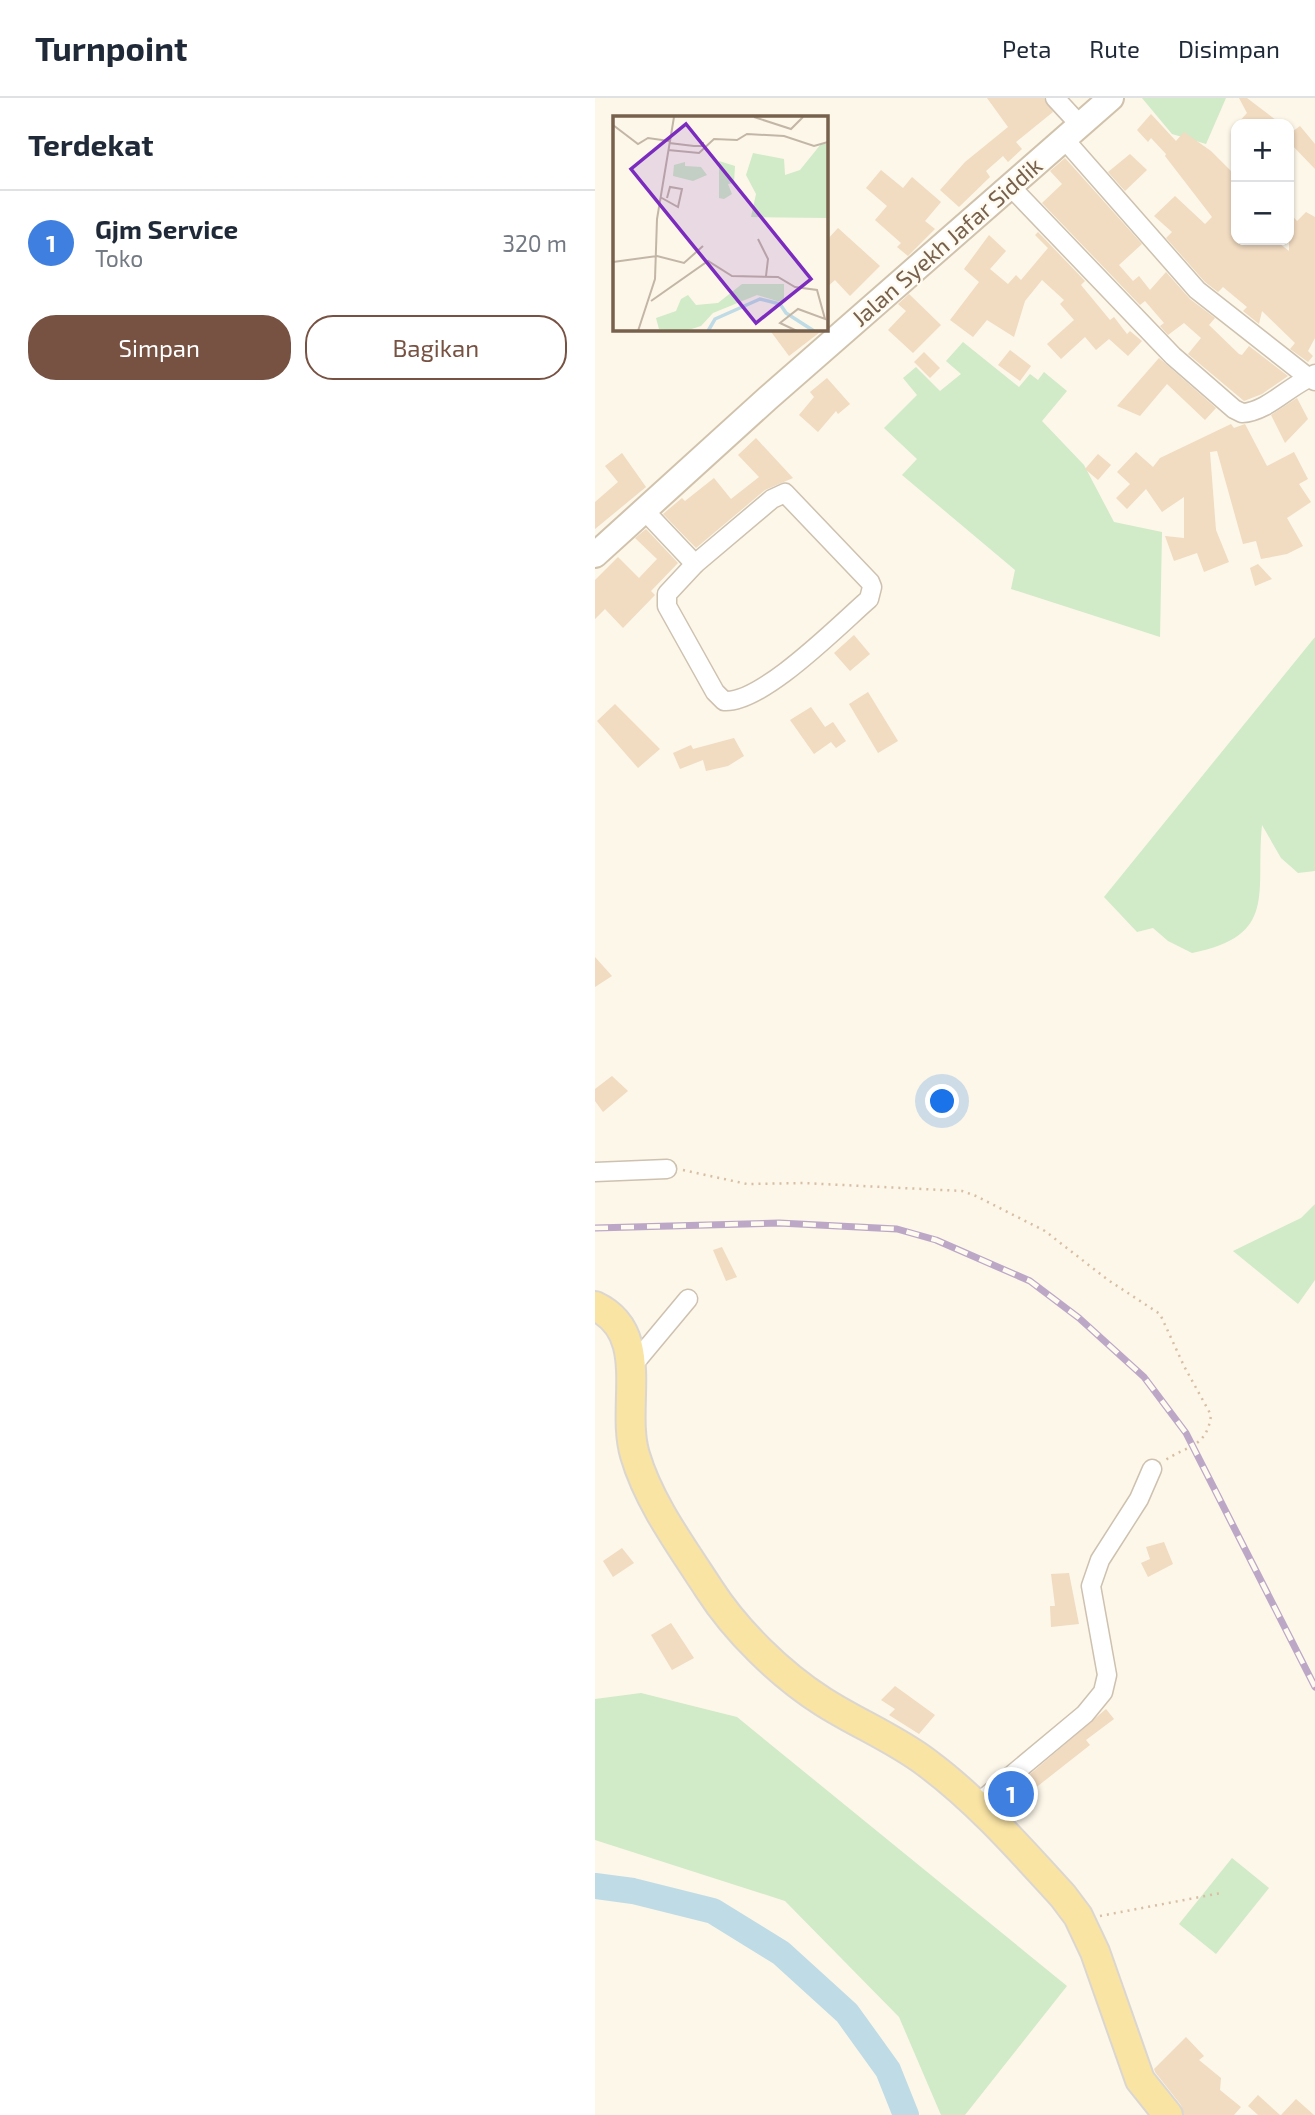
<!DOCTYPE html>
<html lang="id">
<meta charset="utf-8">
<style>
body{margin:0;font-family:"Exo 2",sans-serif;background:#f6f6f7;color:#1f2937}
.controls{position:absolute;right:21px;top:21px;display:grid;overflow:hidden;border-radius:14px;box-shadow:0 2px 5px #0004}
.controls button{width:63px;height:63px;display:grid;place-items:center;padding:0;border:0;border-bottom:2px solid #e0e1e3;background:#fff;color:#1f2937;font:35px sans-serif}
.you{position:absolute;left:348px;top:1004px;width:24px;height:24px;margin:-18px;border:5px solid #fff;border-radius:50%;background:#1a73e8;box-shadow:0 0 0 10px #1a73e833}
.badge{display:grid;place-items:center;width:46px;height:46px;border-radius:50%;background:#775243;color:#fff;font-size:23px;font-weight:700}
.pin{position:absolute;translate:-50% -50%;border:4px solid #fff;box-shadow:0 2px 7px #0006}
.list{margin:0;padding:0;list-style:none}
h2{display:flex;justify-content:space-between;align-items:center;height:91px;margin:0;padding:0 28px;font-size:30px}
h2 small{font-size:23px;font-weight:400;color:#747a83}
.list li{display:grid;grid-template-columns:46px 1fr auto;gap:21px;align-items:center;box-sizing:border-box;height:105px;padding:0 28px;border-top:2px solid #e0e1e3}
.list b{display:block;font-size:26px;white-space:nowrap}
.list p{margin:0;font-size:23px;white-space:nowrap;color:#747a83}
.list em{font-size:23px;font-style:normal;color:#747a83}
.actions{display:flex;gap:14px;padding:21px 28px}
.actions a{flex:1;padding:16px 0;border:2px solid #775243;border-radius:28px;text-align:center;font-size:24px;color:#775243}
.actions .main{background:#775243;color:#fff}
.map{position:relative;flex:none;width:720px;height:2017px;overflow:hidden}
header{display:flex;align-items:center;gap:42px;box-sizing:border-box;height:98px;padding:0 35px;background:#fff;border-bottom:2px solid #e0e1e3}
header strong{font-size:33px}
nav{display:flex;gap:38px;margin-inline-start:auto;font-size:24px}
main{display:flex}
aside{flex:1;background:#fff}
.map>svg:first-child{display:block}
.green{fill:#d1eac7}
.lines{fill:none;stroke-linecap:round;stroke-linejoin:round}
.river{stroke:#bedbe6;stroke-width:26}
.building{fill:#f1dbc1}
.minor-casing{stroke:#cec1af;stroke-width:21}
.secondary-casing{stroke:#d1c2ac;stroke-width:28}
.primary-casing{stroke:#dcd6d1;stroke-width:32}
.path{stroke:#d7bea4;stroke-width:2.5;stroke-dasharray:2 5;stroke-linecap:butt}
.minor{stroke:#fff;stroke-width:18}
.secondary{stroke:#fff;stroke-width:24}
.primary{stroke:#f9e4a4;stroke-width:28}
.rail-casing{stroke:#bca7c7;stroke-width:7}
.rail{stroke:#fffbf0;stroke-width:4.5;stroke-dasharray:13;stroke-linecap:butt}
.labels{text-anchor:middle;stroke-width:5;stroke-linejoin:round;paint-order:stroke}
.street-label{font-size:23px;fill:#77614d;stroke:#fffbf0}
.inset-river{fill:none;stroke:#bedbe6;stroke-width:3.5}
.inset-road{fill:none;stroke:#c3b6a6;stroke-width:2}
.view{fill:#7b2cbf;fill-opacity:0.15;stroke:#7b2cbf;stroke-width:3.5}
.inset-edge{fill:none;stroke:#77614d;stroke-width:3.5}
</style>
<header>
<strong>Turnpoint</strong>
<nav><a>Peta</a><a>Rute</a><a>Disimpan</a></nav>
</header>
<main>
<aside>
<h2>Terdekat<small></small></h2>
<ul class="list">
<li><span class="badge" style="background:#3f7fe0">1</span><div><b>Gjm Service</b><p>Toko</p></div><em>320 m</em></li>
</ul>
<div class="actions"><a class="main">Simpan</a><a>Bagikan</a></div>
</aside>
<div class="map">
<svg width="720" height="2017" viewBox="0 0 720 2017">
<rect width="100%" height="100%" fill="#fcf7e9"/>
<g class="green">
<path d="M547 0H631L611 46 577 36Z"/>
<path d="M368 244 424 289 435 276 443 282 449 274 472 293 447 323 489 367 519 424 567 434 565 539 416 491 420 472 307 377 322 361 289 330 322 297 308 280 321 269 345 293 366 276 351 263Z"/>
<path d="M720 539V773L703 775 686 760 667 727C660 794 684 838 597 855L573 843 558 830 542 834 509 799Z"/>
<path d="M720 1106V1182L703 1206 638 1153 706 1120Z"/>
<path d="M46 1595 142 1619 472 1888 370 2017H346L304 1919 190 1803 0 1742V1601Z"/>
<path d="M637 1760 674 1790 621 1856 584 1826Z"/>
</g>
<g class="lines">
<path class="river" d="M0 1788 38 1793 118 1813 186 1855 252 1915 293 1972 311 2017"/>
</g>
<g class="building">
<path d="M392 0H449L458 14 421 44 427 51 413 64 408 58 391 73 395 79 364 109 345 92 370 64 413 29Z"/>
<path d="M644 0H652L686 26H642L652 15Z"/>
<path d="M556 16 581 43 589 34 616 53 641 78V142H680L694 153V114L702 123 711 114 720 119V240L713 253 718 258 713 264 695 251 700 245 667 213 664 226 648 213 652 209 628 189 623 194 610 184 571 140 577 134 559 118 580 98 610 126 617 119 570 58 571 56 556 40 553 44 542 32Z"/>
<path d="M705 28 720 46V71L694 44V36Z"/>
<path d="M535 56 552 72 530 93 513 74Z"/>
<path d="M470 60 547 146 524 167 538 183 544 178 555 192 571 174 595 201 620 220 614 227 644 256 647 257 654 248 693 278 667 296 649 303 593 256 606 240 589 225 573 237 565 228 569 225 550 203 545 207 447 105 467 86 455 73Z"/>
<path d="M286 72 308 90 317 79 346 104 330 123 340 131 313 158 302 149 306 145 280 122 292 108 271 90Z"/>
<path d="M243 130 285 168 255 198 240 182 231 190V143Z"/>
<path d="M443 134 490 183 486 187 515 222 519 219 532 236 535 233 547 243 533 258 514 241 501 252 490 239 466 261 452 246 479 222 465 206 469 202 447 182 430 203 419 239 392 222 378 239 355 222 384 184 369 171 394 137 411 153 395 171 413 186 421 177 426 182 453 150 440 137Z"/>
<path d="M314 196 346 227 318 255 293 232 311 213 303 206Z"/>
<path d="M174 231H229L194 258Z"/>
<path d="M415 252 436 268 425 283 403 267Z"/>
<path d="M329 254 345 270 335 280 319 264Z"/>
<path d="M564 260 621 310 610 322 572 286 545 318 522 308Z"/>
<path d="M232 280 255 306 243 316 241 313 223 334 204 317 219 299 215 294Z"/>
<path d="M702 300 713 321 690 345 676 317Z"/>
<path d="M636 326 639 330 650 326 672 368 699 354 713 381 704 386 716 404 692 420 708 448 692 456 666 461 661 443 648 446 622 353 615 354 621 432 634 464 609 474 602 455 579 463 570 438 589 440V399L567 414 551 391 532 411 521 400 535 386 522 374 541 354 558 369 565 360Z"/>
<path d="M161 340 198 380 170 392 101 450 68 416 87 400 90 403 119 380 136 401 164 379 143 357Z"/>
<path d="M27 355 51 389 0 431V404L23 384 10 368Z"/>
<path d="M503 356 516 367 503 382 490 371Z"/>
<path d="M51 431 83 465 56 493 60 497 28 530 10 511 0 521V482L23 459 44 480 62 461 40 440Z"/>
<path d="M663 466 677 481 660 488 655 470Z"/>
<path d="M259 537 275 556 255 573 239 555Z"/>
<path d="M273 594 303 643 283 655 254 606Z"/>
<path d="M20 606 65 651 43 670 2 623Z"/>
<path d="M216 609 230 629 238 624 251 643 241 650 236 644 219 656 195 622Z"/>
<path d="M139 640 149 658 133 668 111 673 108 662 85 671 78 655 96 647 98 651Z"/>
<path d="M0 859 17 878 0 889Z"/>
<path d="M17 978 33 993 8 1014 0 1003V991Z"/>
<path d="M127 1149 142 1179 131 1183 118 1152Z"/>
<path d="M569 1444 578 1466 553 1479 546 1465 555 1461 551 1449Z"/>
<path d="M27 1450 39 1465 18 1479 8 1463Z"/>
<path d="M474 1475 484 1526 456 1529 455 1508H460L456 1476Z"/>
<path d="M76 1525 99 1560 77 1572 56 1537Z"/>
<path d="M300 1588 340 1617 324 1636 294 1617 300 1611 286 1602Z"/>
<path d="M511 1611 519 1621 491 1642 495 1647 420 1706 412 1696Z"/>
<path d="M591 1939 609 1958 604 1962 626 1980 625 1992 646 2009 639 2017H589L586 2007 560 1974 559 1971Z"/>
<path d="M663 1997 685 2017H663L653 2008Z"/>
<path d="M701 2001 719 2017H686Z"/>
</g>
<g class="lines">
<g class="minor-casing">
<g id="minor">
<path d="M460 0 485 27"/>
<path d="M470 42 602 192 714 280 720 276"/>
<path d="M416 89 578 258 639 311 647 315C671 314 692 290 714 280L720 283"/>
<path d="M190 395 275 484 277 489 274 501C245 526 167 606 129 603L120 594 72 508V496L100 466 177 401Z"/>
<path d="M49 412 100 466"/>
<path d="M0 1074 72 1071"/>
<path d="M38 1267 93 1201"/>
<path d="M382 1706 490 1616 508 1594 512 1577 496 1488 505 1462 544 1401 557 1371"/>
</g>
</g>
<g class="secondary-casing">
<path id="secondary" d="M0 457 173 300 516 0"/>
</g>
<g class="primary-casing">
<path id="primary" d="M0 1208C58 1235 25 1308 40 1357 54 1405 87 1449 114 1491 141 1533 185 1576 227 1603 261 1625 299 1640 332 1665 383 1703 425 1751 468 1798L483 1818 500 1854 545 1982 573 2017"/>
</g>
<g class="path">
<path d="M88 1072 152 1086 208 1085 367 1093 381 1098 450 1133 513 1182 565 1216 589 1268 616 1317C612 1350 592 1347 569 1363"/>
<path d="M505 1818 626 1795"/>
</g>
<use href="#minor" class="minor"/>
<use href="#secondary" class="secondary"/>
<use href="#primary" class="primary"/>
<g class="rail-casing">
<path id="rail" d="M0 1130 184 1125 302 1131 341 1142 435 1183 484 1220 549 1279 591 1335 720 1589"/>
</g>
<use href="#rail" class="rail"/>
</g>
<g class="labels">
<g class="street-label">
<text transform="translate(352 144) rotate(-41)" y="8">Jalan Syekh Jafar Siddik</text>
</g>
</g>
<g transform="translate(18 18)">
<rect width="215" height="215" fill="#fcf7e9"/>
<path d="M208 28H215V102L138 101 143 78 133 59 140 37 171 43 172 59 187 54ZM106 45 122 50 121 67 115 68 119 78 111 83 106 82ZM72 46V50L88 51 94 59 80 65 60 60 61 49ZM129 168H171V187L144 179 100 197 88 210 72 215 46 213 43 202 63 195 68 183 75 179 83 189 105 187Z" fill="#d1eac7"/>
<path class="inset-river" d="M95 215 102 203 147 183 167 188 173 197 201 215"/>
<path class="inset-road" d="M141 1 178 13 190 1M0 9 25 28 35 22 56 25M56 27 81 30H90V26M55 34 86 37 101 23 124 24 134 18 171 20 201 30 215 26M47 81 65 91 69 73 57 71 54 82M145 123 155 143 153 160M0 146 44 140 71 147 90 130M38 185 95 145 119 160 165 161 182 171 204 174 212 203 185 193 167 207 184 215M25 215 42 163 44 103 61 1"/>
<path class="view" d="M73 8 198 163 143 207 18 53Z"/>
<rect width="215" height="215" class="inset-edge"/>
</g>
</svg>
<div class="controls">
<button>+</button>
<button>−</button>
</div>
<div class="you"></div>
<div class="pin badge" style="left:416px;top:1696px;background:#3f7fe0">1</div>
</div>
</main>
